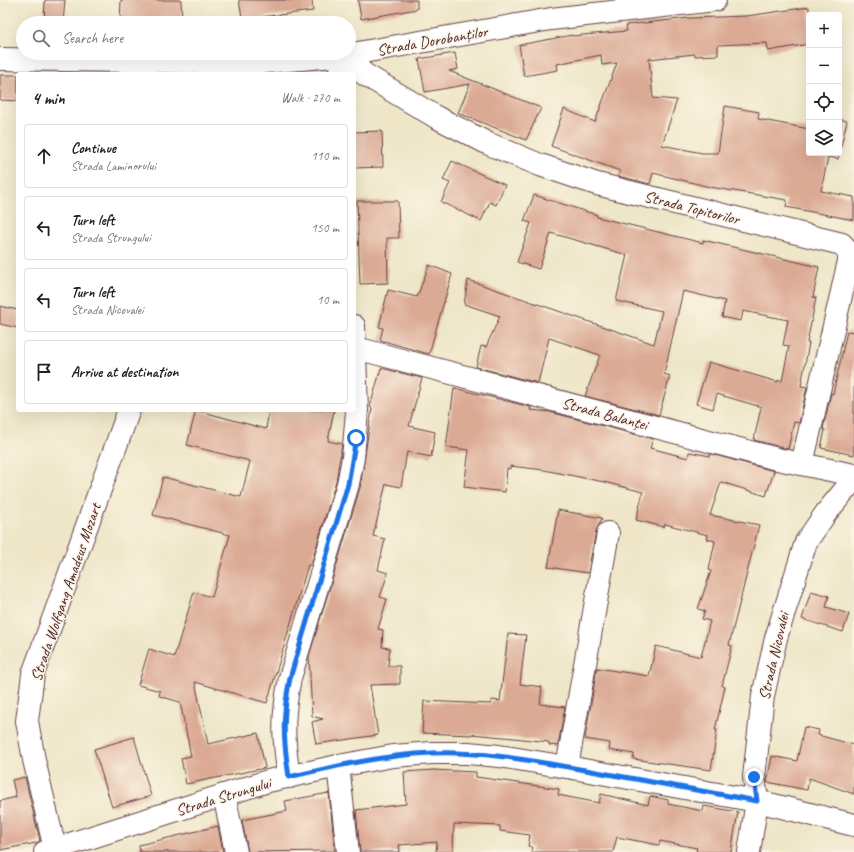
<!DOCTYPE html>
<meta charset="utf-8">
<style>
body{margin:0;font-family:Caveat,sans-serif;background:#f6f6f6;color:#222}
.controls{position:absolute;right:12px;top:12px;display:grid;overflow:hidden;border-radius:4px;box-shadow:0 4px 16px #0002}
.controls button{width:36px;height:36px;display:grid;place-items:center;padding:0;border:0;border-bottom:1px solid #e0e0e0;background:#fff;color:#222;font:20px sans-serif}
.stop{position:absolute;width:12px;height:12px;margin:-9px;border:3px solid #1a73e8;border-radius:50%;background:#fff}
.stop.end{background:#1a73e8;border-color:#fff;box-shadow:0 1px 4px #0008}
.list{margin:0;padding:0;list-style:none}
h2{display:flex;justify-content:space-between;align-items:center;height:52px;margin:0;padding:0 16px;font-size:17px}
h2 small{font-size:13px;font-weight:400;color:#767676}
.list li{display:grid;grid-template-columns:26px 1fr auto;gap:12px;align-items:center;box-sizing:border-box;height:64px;margin:0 8px 8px;padding:0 8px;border:1px solid #e0e0e0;border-radius:4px}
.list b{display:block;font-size:15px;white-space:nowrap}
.list p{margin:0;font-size:13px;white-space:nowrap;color:#767676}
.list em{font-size:13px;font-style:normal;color:#767676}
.icon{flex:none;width:22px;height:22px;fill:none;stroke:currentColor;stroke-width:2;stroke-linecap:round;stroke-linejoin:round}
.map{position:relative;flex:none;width:854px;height:852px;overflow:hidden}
.search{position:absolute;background:#fff;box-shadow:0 4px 16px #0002;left:16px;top:16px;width:340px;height:44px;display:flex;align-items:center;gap:10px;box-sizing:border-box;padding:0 14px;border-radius:22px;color:#767676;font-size:15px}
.panel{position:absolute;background:#fff;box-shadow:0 4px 16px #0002;left:16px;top:72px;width:340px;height:340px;border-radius:4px}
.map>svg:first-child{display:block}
.building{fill:#dbaa94}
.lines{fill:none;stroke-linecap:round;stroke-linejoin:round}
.minor-casing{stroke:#633d42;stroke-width:24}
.minor{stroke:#fff;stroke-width:22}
.route{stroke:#1a73e8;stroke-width:5}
.labels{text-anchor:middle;stroke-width:3;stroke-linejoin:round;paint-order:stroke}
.street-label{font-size:16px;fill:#4a1f2b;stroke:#fcf5e5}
</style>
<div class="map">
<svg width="854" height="852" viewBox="0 0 854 852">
<rect width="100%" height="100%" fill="#fcf5e5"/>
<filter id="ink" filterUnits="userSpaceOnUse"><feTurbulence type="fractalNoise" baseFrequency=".025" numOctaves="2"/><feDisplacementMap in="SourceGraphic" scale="8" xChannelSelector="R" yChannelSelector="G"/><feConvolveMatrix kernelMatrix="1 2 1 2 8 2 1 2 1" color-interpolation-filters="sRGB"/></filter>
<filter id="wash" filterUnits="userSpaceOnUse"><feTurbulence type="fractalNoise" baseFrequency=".012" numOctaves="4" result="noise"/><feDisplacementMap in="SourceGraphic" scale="16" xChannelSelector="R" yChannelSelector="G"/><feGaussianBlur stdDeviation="0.9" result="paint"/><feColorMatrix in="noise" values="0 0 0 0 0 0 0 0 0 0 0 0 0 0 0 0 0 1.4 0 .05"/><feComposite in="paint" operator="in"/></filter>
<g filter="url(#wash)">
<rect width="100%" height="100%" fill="#eee6c7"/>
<g id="blocks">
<g class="building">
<path d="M45 0H65L63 23H44Z"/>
<path d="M121 0H181L182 23H120Z"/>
<path d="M239 0H312L313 11 261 17 262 23H243Z"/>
<path d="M358 0H417V9L361 19Z"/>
<path d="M809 7V44L768 51 767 43 718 45V55L695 56V54L649 59 653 98 677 100 662 145 702 153H718L725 106 759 112 758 119 809 129V153H839V119L847 121 838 159 828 157 821 191 854 197V220L786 207 787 200 710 187 653 173 650 184 618 176 620 171 551 146 564 109 595 122 617 63 602 65 601 55 557 64 558 70 524 76 519 45 572 35V36L627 31 626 25 689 18 747 16Z"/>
<path d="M455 53 458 69 449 71 541 108 526 140 458 113 470 84 425 92 419 59Z"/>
<path d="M0 75H18V101L0 100Z"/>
<path d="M382 131 383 167 354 168V132Z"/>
<path d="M452 161 505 185 496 205 490 202 481 221 441 202 450 183 443 180Z"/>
<path d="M534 195 597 215V217L703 243V240L819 267 813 297 816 298 807 343H809L801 386 807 387 799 423 794 422 788 449 754 440 761 407 717 394 713 409 696 404 709 362 778 382V380L782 381 789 346 783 345 788 320 743 311 741 321 722 317 725 301 683 291 664 374 670 376 659 415 585 396 600 355 549 338 538 383 476 367 481 346 486 347 500 316 464 304 468 280 654 344 662 311 616 301 627 255 551 233 539 269 517 262 531 223 524 221Z"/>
<path d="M357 201H398L399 238H387L388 283 360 284Z"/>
<path d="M429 265 452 274 429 354 380 340 383 328 379 327 388 290 417 297Z"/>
<path d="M0 306 18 310V328L0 324Z"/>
<path d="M847 331 854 332V455L821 448 825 430 823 429 831 393 833 394Z"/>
<path d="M381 368 422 378 409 426 435 432 431 457 407 452 401 487 386 484 373 536 385 539 378 570 388 573 380 597 387 599 378 629 383 630 382 647 390 648 388 666H400V684L370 685 378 735 316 744 312 722 323 719 312 716 309 656 360 488 372 408 370 407Z"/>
<path d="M454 388 531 407 530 410 550 412 653 439 650 448 688 458 689 452 710 456 711 454 774 471 766 496 721 482 710 515 759 525 729 645 732 646 722 686 725 687 715 730H717L711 770 633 759 634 754 609 750 610 743 585 739 597 668 649 676 656 646 701 657 710 621 702 619 705 611 698 609 711 571 709 570 715 541 707 539 708 535 665 524 664 527 636 520 643 492 604 482 544 470 510 466V469L507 468 505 492 464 487 469 450 446 447Z"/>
<path d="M196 410 266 429 269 410H334L328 441 342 444 336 481 311 565H308L267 703 195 682 208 744 258 733 265 768 186 784 181 758 191 756 180 702 159 696 160 691 138 685 149 649 174 657 194 592 212 597 230 535 153 515 163 477 241 497 250 461 187 445Z"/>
<path d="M558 510 602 518 596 531 588 573 548 567Z"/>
<path d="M811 591 829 596 826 607 849 614 843 632 802 619Z"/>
<path d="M508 634 526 635 520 684 542 687 540 704 565 707 558 746 549 745V742L514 738 471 734V735L422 733 424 701 491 704 492 700 500 701Z"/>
<path d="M804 727 819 730 818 735 854 745V794L809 778 807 790 767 782 772 756 797 761Z"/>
<path d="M134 737 151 796 112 807 94 749Z"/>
<path d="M433 770 476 772V777L559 789 558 795 599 803 601 794 648 805 650 796 668 800V804L703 811 704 806 738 812 731 852H696L697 848 660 841 659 845 617 837 613 852H531L532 847 528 846 530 835 500 831V826L454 824 453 852H436L437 842 399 845 400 852H360L356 810 406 804 404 772Z"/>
<path d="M25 777 40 841 36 843 0 850V801L16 797 12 780Z"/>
<path d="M329 793 335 851 248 852 242 820 287 811 285 801Z"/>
<path d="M218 826 223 852H140L139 845Z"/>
</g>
</g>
</g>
<g filter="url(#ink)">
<use href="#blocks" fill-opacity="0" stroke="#633d42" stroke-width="1"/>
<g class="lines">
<g class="minor-casing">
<g id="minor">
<path d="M346 55 364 74 436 117 489 144 540 165 597 184 842 244 849 252V261L802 464"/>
<path d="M0 59 255 63 346 55 551 19 715 0"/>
<path d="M339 74 346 55"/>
<path d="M356 348 777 459 854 475"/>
<path d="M338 766 348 852"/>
<path d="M567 767 608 533"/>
<path d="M289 777C283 737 282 717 290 678L348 484 353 458 357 411 354 326"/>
<path d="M224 795 236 852"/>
<path d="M55 849 34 760 27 721 33 674 129 410"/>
<path d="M45 852 268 781 338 766 393 756 432 753H468L499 756 567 767 757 801 854 825"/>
<path d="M749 852 757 801 754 777 763 696 776 638 806 542 826 513 854 479"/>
</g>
</g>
<use href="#minor" class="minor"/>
</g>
</g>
<g class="lines" filter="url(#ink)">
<path class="route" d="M356 438 348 484 290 678C282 717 283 737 289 777 336 766 384 755 432 753 485 751 538 762 591 771 646 781 702 791 757 801L754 777"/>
</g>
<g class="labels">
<g class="street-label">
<text transform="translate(432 40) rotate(-10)" y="6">Strada Dorobanților</text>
<text transform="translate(692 207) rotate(14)" y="6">Strada Topitorilor</text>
<text transform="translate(605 413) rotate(15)" y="6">Strada Balanței</text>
<text transform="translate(65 592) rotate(-71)" y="6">Strada Wolfgang Amadeus Mozart</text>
<text transform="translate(773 656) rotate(-77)" y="6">Strada Nicovalei</text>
<text transform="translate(223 796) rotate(-17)" y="6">Strada Strungului</text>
</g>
</g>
</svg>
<div class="controls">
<button>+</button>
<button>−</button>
<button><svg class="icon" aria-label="locate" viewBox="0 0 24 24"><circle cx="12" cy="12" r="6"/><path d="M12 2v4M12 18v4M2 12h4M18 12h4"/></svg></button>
<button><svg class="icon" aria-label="layers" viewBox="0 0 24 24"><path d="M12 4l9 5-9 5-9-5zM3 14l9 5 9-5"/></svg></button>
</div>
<div class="stop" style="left:356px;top:438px"></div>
<div class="stop end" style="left:754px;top:777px"></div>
<div class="search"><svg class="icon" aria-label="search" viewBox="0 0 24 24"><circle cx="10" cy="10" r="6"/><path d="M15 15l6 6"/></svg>Search here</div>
<section class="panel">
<h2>4 min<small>Walk · 270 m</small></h2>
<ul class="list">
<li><svg class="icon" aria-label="ahead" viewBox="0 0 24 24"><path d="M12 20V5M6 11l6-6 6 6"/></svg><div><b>Continue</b><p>Strada Laminorului</p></div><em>110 m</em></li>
<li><svg class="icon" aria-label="left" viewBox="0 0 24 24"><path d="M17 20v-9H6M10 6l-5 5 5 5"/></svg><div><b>Turn left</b><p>Strada Strungului</p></div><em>150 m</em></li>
<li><svg class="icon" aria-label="left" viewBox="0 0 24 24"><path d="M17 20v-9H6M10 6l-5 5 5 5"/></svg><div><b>Turn left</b><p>Strada Nicovalei</p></div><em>10 m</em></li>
<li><svg class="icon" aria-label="arrive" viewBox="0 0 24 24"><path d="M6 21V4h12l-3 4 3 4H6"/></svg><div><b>Arrive at destination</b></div></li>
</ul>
</section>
</div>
